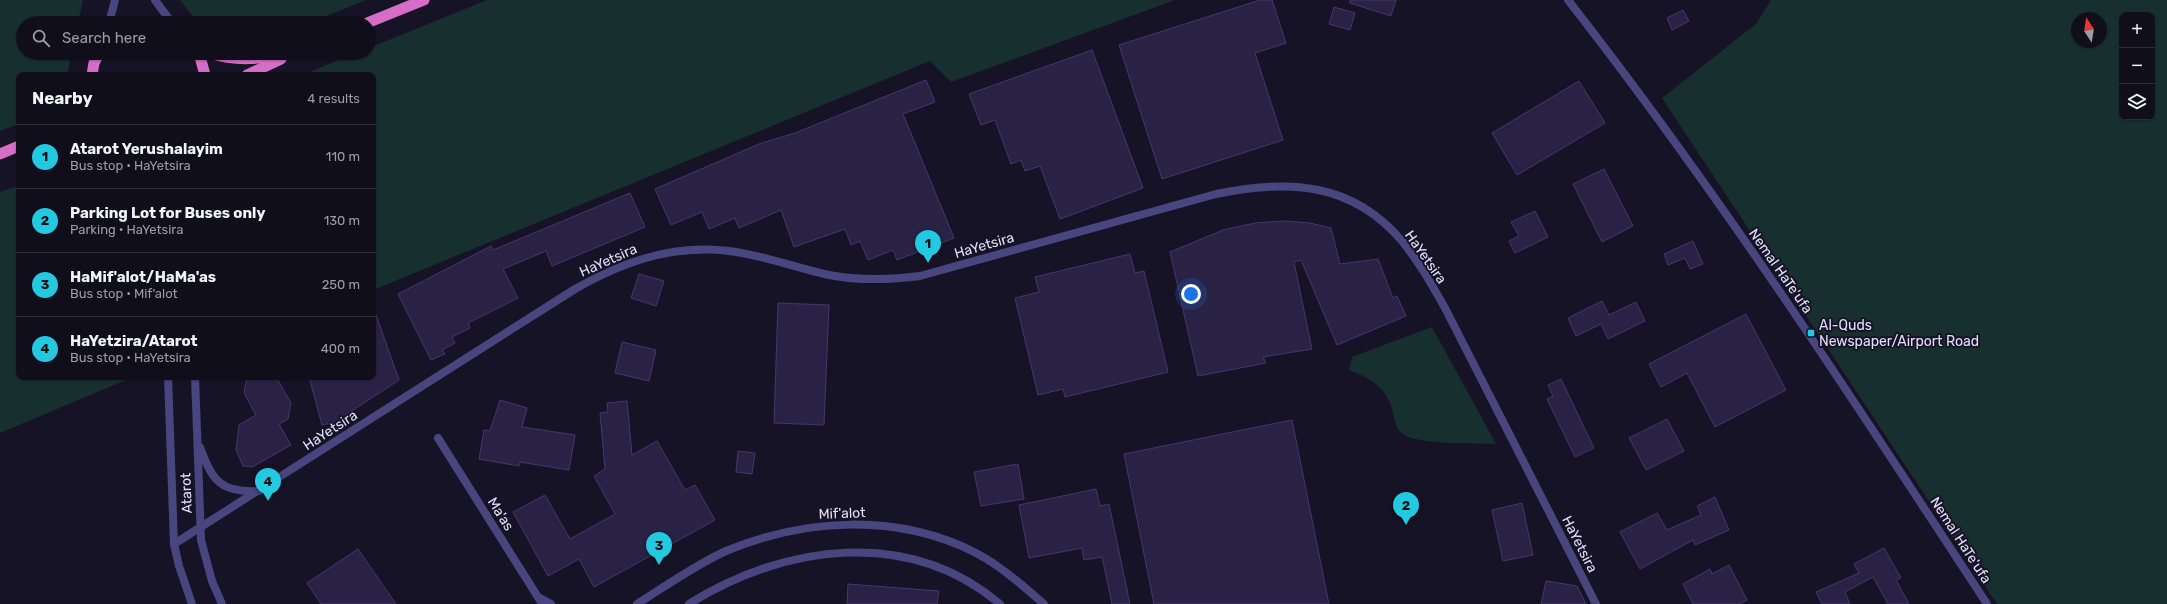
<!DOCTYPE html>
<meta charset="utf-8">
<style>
body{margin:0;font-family:Rubik,sans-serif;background:#1a1725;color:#f1f3f6}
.controls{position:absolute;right:12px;top:12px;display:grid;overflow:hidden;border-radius:8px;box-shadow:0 1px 3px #0004}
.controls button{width:36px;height:36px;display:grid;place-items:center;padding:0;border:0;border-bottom:1px solid #302e3b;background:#110e1c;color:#f1f3f6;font:20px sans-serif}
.compass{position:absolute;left:2071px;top:12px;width:36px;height:36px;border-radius:50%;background:#110e1c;box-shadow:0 1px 3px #0004;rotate:348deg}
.you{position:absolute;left:1191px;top:294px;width:14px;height:14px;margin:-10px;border:3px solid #fff;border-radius:50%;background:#1a73e8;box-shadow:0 0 0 6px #1a73e833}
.badge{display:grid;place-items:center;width:26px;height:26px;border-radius:50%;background:#23c8e1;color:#111;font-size:13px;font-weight:700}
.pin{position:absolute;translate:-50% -33px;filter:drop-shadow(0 1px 2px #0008)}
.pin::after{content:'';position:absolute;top:21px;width:14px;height:12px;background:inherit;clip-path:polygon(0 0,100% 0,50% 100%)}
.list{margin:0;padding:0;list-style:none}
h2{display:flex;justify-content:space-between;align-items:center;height:52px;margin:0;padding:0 16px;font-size:17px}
h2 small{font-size:13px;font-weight:400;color:#9c9ca3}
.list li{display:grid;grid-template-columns:26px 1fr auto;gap:12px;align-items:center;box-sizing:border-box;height:64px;padding:0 16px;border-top:1px solid #302e3b}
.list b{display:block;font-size:15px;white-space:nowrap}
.list p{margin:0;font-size:13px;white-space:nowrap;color:#9c9ca3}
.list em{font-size:13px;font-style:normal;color:#9c9ca3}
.icon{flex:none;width:22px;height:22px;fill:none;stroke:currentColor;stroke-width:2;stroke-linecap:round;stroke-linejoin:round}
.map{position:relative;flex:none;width:2167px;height:604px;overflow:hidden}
.search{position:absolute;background:#110e1c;box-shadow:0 1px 3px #0004;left:16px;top:16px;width:360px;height:44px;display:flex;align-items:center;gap:10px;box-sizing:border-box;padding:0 14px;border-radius:22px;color:#9c9ca3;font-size:15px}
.panel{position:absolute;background:#110e1c;box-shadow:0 1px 3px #0004;left:16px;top:72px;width:360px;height:308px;border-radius:8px}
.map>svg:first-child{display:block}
.green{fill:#17302f;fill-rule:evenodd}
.building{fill:#2a2245;stroke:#43376e}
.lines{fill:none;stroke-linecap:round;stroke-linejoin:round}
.minor{stroke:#49457f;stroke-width:8}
.tertiary{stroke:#49457f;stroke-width:8}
.trunk{stroke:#d66ec8;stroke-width:11}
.poi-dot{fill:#23c8e1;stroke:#171326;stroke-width:1.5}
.labels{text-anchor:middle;stroke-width:4;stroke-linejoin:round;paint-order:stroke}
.street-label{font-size:14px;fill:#e2ddfa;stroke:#171326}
.poi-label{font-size:14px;fill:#e2ddfa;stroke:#171326;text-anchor:start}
</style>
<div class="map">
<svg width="2167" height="604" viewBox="0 0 2167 604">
<rect width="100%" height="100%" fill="#171326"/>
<g class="green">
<path d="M0 0H83L78 23H23V53H72L67 75H19V124L0 131Z"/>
<path d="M180 0H366L309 23H198Z"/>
<path d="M487 0H1175L951 82 930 61 373 290V75H302L356 53H369V48Z"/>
<path d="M1771 0H2167V604H1997L1662 98 1756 24ZM2122 15H2152V117H2122ZM2077 18H2101V42H2077Z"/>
<path d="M19 186V377H133L0 433V192Z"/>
<path d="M1432 327 1496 444C1474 443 1418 445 1403 434 1394 428 1394 412 1390 403 1383 385 1366 376 1349 370L1352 357Z"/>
</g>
<g class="building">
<path d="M1260 0H1272L1286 43 1255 53 1283 140 1162 179 1119 45Z"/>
<path d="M1350 0H1396L1391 16 1350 3Z"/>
<path d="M1334 7 1355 13 1350 30 1329 24Z"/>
<path d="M1683 10 1689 21 1672 30 1667 18Z"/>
<path d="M1092 50 1143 188 1060 219 1040 166 1025 171 1021 160 1011 164 995 120 981 125 969 94Z"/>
<path d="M926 80 935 102 903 114 954 238 897 260 893 250 868 260 860 241 851 245 845 229 794 247 781 210 739 228 735 218 709 229 702 212 671 225 655 189 759 144 795 133Z"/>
<path d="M1579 81 1605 123 1517 175 1492 133Z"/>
<path d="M1604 169 1633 226 1602 242 1573 184Z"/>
<path d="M630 193 645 227 552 266 546 251 503 269 518 298 468 323 470 328 452 337 455 343 442 350 445 354 431 360 398 294 491 246 493 250Z"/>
<path d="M1535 211 1548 237 1515 253 1509 241 1519 236 1511 222Z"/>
<path d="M1284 221 1310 223 1331 228 1340 264 1378 259 1393 298 1397 296 1406 316 1337 345 1301 260 1294 262 1312 349 1263 357 1266 363 1198 376 1170 252 1223 230 1255 223Z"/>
<path d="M1693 241 1703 264 1690 269 1685 258 1668 265 1664 254Z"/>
<path d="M1130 254 1135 273 1144 271 1168 372 1065 397 1063 389 1038 395 1015 298 1039 292 1035 277Z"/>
<path d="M639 274 664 281 656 306 631 298Z"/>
<path d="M1602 301 1609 315 1636 302 1645 321 1608 339 1601 324 1576 336 1568 318Z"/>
<path d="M778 303 829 305 824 425 774 423Z"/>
<path d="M373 312H375L399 380 335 422 322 425 309 377H373Z"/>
<path d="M1746 314 1786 390 1715 427 1687 373 1661 387 1649 364Z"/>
<path d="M622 342 656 350 649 381 615 373Z"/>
<path d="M247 377H276L291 403 288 419 279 424 291 445 252 467 243 466 236 450 239 425 256 415 244 393Z"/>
<path d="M1561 379 1594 448 1575 457 1547 399 1553 396 1548 385Z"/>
<path d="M500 400 527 408 522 427 575 435 569 470 520 462 519 466 479 459 484 430 490 431Z"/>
<path d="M627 401 632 455 657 441 685 490 695 485 715 520 594 587 579 559 548 576 513 512 545 495 570 539 615 514 594 476 605 469 600 413 608 412 607 403Z"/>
<path d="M1667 419 1684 451 1646 470 1629 438Z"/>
<path d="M1292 420 1329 604H1154L1124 454Z"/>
<path d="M738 451 755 453 752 474 736 472Z"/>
<path d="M1018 464 1024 499 981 506 974 472Z"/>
<path d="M1096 489 1100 506 1109 504 1130 604H1112L1102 557 1084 560 1082 548 1029 558 1019 505Z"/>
<path d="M1715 497 1729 530 1695 545 1693 540 1640 569 1620 532 1657 513 1667 530 1701 515 1697 506Z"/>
<path d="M1522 503 1533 555 1503 561 1492 510Z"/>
<path d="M1884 548 1901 578 1896 580 1909 604H1888L1873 577 1845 592 1850 604H1822L1816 592 1859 573 1854 564Z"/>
<path d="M358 549 396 604H321L307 583Z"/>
<path d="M1729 565 1747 600 1740 604H1693L1683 584 1710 569 1712 574Z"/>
<path d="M1546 581 1577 586 1586 604H1541Z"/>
<path d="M848 584 939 591 937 604H847Z"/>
</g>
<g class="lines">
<g class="minor">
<path d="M155 0 172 23"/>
<path d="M109 23 115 0"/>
<path d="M438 438 541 602"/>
<path d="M174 544 575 289C623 262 672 244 729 251 763 255 796 268 829 275 860 281 889 280 920 276L1216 194C1288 179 1352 182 1402 241 1419 262 1432 285 1445 308L1596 604"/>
</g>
<g class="tertiary">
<path d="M1568 0C1719 193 1853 399 1987 604"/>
<path d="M168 377 174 544 179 566 192 604"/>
<path d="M195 377 201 540 212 581 222 604"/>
<path d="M200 447C212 481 221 493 259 491"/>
<path d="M538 597 551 604"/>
<path d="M637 604C666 586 695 565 726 551 805 518 898 513 976 553 1001 566 1023 586 1044 604"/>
<path d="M689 604C785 544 909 527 1000 604"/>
</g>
<g class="trunk">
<path d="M142 23H153"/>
<path d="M367 23 424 0"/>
<path d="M199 53 205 75"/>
<path d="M210 53C237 62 262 59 289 53"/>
<path d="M92 75 94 63 99 53"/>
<path d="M247 75 281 59"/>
<path d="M0 154 19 146"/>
</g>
</g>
<rect class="poi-dot" x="1807" y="329" width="8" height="8" rx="2"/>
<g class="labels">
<g class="street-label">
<text transform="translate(984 245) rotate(-16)" y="5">HaYetsira</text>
<text transform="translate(1426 257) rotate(55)" y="5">HaYetsira</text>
<text transform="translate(608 260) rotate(-24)" y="5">HaYetsira</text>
<text transform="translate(1781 271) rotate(55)" y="5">Nemal HaTe'ufa</text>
<text transform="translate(330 430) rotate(-33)" y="5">HaYetsira</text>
<text transform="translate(186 493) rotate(-92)" y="5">Atarot</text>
<text transform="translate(842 513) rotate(-2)" y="5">Mif'alot</text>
<text transform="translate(501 514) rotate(58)" y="5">Ma'as</text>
<text transform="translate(1961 540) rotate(57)" y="5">Nemal HaTe'ufa</text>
<text transform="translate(1580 544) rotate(63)" y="5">HaYetsira</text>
</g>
<g class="poi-label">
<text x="1819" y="330">Al-Quds<tspan x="1819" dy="16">Newspaper/Airport Road</tspan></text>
</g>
</g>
</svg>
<div class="controls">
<button>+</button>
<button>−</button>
<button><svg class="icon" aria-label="layers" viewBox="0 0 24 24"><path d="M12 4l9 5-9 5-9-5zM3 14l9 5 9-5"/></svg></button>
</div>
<svg class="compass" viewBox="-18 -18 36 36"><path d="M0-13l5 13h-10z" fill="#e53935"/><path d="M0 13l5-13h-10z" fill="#9c9ca3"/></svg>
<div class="you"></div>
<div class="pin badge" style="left:928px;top:263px">1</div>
<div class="pin badge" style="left:1406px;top:525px">2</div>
<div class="pin badge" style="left:659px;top:565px">3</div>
<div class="pin badge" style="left:268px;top:501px">4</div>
<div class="search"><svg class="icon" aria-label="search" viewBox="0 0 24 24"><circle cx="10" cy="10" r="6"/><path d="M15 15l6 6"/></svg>Search here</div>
<section class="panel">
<h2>Nearby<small>4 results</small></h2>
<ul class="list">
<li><span class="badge">1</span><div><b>Atarot Yerushalayim</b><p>Bus stop · HaYetsira</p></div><em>110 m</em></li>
<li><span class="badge">2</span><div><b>Parking Lot for Buses only</b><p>Parking · HaYetsira</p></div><em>130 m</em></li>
<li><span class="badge">3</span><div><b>HaMif'alot/HaMa'as</b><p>Bus stop · Mif'alot</p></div><em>250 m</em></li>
<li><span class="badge">4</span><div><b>HaYetzira/Atarot</b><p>Bus stop · HaYetsira</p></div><em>400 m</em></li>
</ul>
</section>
</div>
